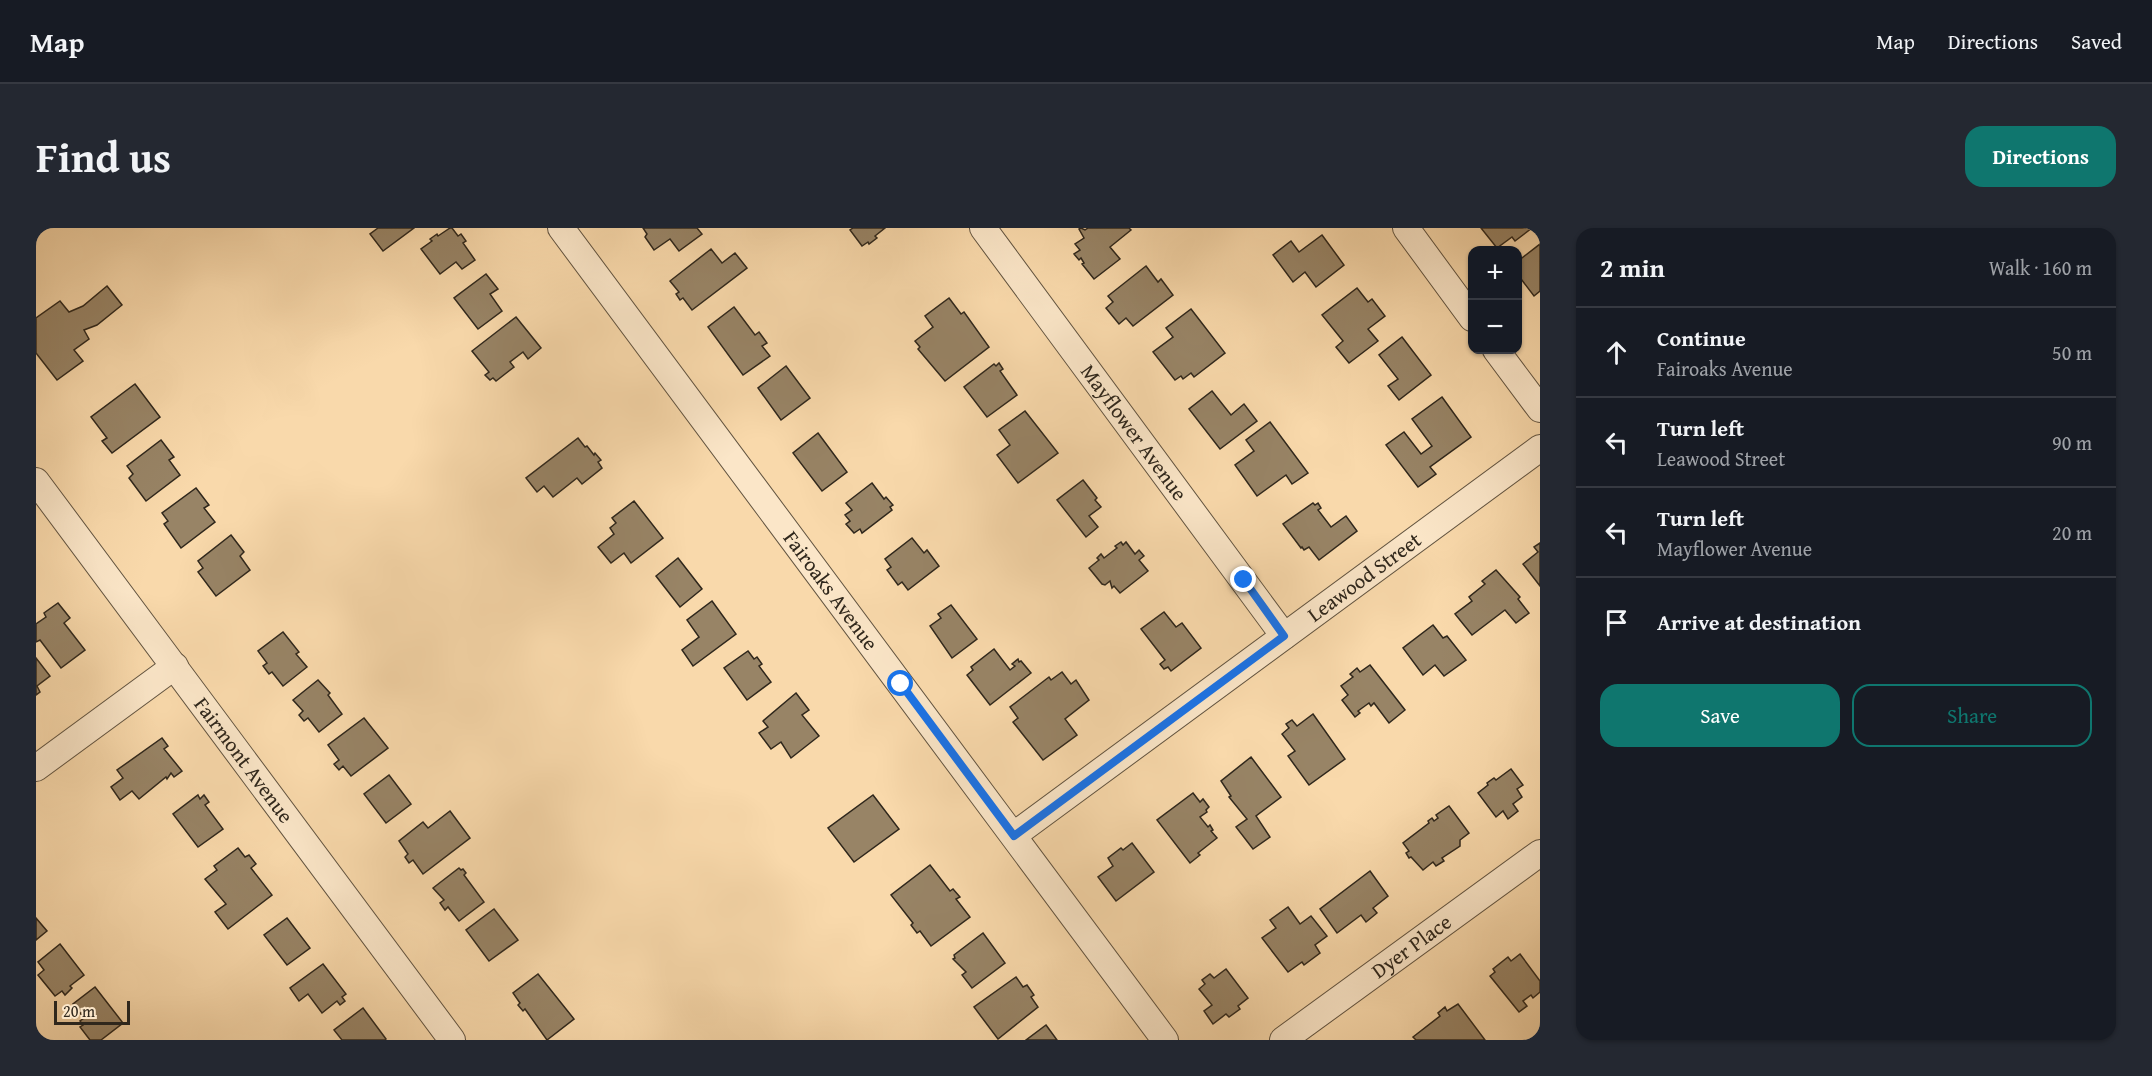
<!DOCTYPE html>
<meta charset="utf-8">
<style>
body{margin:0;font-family:"Gentium Book Plus",serif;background:#242831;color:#f1f3f6}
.controls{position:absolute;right:18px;top:18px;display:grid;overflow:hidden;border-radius:12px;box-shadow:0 2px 4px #0004}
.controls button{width:54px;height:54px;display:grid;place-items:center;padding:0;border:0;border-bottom:2px solid #363941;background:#171b24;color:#f1f3f6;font:30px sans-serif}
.scale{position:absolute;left:18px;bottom:15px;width:76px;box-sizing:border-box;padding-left:6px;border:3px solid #2f271c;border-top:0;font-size:16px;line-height:21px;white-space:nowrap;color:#2f271c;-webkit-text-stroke:4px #fbe6c8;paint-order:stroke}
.stop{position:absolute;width:18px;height:18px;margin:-14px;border:4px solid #1a73e8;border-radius:50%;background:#fff}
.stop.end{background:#1a73e8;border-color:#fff;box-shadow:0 2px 6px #0008}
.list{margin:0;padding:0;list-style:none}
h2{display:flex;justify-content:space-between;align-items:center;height:78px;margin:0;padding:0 24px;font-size:26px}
h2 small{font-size:20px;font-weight:400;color:#9ea1a6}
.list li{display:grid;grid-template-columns:39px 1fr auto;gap:18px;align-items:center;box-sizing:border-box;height:90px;padding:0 24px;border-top:2px solid #363941}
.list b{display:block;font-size:22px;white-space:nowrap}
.list p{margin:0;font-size:20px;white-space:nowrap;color:#9ea1a6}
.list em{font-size:20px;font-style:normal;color:#9ea1a6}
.actions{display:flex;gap:12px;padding:18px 24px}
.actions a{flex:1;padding:14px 0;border:2px solid #0f766e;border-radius:18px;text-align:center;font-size:21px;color:#0f766e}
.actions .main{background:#0f766e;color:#fff}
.icon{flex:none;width:33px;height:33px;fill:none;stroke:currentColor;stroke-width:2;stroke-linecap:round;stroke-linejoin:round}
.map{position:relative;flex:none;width:1504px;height:812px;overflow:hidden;border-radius:18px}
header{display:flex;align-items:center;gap:36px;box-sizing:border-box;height:84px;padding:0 30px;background:#171b24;border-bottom:2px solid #363941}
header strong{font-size:28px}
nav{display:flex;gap:33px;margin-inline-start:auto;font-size:21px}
.intro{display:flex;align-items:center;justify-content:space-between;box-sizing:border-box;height:144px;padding:0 36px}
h1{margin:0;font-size:42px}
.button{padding:15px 27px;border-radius:18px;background:#0f766e;color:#fff;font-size:21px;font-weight:700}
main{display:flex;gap:36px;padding:0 36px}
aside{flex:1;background:#171b24;border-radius:18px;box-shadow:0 2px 4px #0004}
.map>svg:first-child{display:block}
.building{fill:#988466;stroke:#2f271c;stroke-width:1.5}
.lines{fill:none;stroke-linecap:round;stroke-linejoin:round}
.minor-casing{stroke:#625440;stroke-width:28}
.minor{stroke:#fbe6c8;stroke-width:26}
.route{stroke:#1a73e8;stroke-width:8}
.labels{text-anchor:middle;stroke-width:6;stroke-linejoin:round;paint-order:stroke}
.street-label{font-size:21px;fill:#2f271c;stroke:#fbe6c8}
</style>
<header>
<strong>Map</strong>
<nav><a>Map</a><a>Directions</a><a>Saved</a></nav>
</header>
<div class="intro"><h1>Find us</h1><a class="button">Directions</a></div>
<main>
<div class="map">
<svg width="1504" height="812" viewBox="0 0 1504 812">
<rect width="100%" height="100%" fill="#f9d9ab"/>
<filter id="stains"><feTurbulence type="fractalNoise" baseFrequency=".00333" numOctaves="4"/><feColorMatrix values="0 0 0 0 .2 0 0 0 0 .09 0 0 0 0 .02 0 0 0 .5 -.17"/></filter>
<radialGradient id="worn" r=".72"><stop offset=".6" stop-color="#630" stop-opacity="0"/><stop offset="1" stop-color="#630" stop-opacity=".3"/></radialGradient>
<g class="building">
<path d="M342 0H378L347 23 334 6Z"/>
<path d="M414 0H416L422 8 425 6 430 13 427 15 439 32 426 41 420 34 404 46 385 21 396 13 394 11 401 6 402 8Z"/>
<path d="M607 0H661L666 6 643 23 634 11 618 22 609 9 611 6Z"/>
<path d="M817 0H849L839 8 841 10 833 16 832 14 826 18 814 2Z"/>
<path d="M1045 0 1049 2 1052 0H1093L1095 2 1074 19 1084 31 1058 51 1046 36 1048 35 1045 30 1043 32 1038 26 1044 22 1039 16 1048 10 1043 1Z"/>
<path d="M1445 0H1496L1479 13 1476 9 1461 20Z"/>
<path d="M1286 7 1308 37 1280 59 1269 44 1257 54 1237 27 1255 13 1263 24Z"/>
<path d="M1504 16V63L1498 68 1482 47V33Z"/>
<path d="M675 21 686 35 699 25 711 40 656 82 647 70 644 72 640 66 643 64 634 53Z"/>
<path d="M1110 38 1122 54 1125 51 1137 67 1097 98 1090 90 1083 96 1070 80 1077 74 1072 68Z"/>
<path d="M450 46 462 61 454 66 466 83 442 101 418 70Z"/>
<path d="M71 58 86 77 61 97 48 102 53 111 38 122 47 133 21 152 0 125V90L24 73 33 84 47 78Z"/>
<path d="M1321 60 1332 74 1336 71 1349 88 1332 101 1342 113 1313 135 1300 119 1307 113 1286 87Z"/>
<path d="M913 70 925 86 928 84 953 119 909 153 882 121 884 119 879 113 897 99 889 88Z"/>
<path d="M698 79 719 107 723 104 731 115 726 118 734 128 707 147 672 99Z"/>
<path d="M1155 81 1189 125 1158 149 1155 145 1147 151 1145 148 1139 152 1117 124 1137 109 1130 100Z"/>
<path d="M480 89 505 120 492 131 487 124 474 134 478 139 460 153 457 150 454 152 449 147 453 144 436 123Z"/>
<path d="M1366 109 1395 147 1363 172 1352 158 1362 151 1343 127Z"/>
<path d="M963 135 967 141 964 143 981 167 951 189 928 159 958 136 960 138Z"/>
<path d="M750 138 774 170 745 192 722 160Z"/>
<path d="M99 156 124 189 76 225 66 213 71 210 55 189Z"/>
<path d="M1176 163 1195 187 1208 176 1221 193 1184 221 1153 181Z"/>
<path d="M1406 169 1435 209 1394 239 1400 246 1382 259 1350 217 1368 204 1385 226 1396 218 1376 191Z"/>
<path d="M989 183 1022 225 982 255 961 227 974 217 963 202Z"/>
<path d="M1234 194 1272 245 1256 256 1250 247 1221 268 1199 237 1218 223 1210 212Z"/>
<path d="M782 205 811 244 786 263 757 225Z"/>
<path d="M542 210 549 219 551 218 558 227 559 225 565 232 562 234 566 240 546 256 541 250 517 269 508 258 501 264 490 250Z"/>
<path d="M125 212 138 229 133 232 144 247 110 273 93 250 97 246 91 238Z"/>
<path d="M1047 252 1061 270 1059 272 1065 279 1053 288 1062 299 1050 309 1021 272Z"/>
<path d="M836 255 848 271 850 269 857 277 854 279 856 282 826 305 824 301 818 305 810 296 814 293 809 287 816 282 810 275Z"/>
<path d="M160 260 173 277 168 280 179 294 145 320 128 296 132 293 126 285Z"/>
<path d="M598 273 627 310 595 335 588 325 575 335 562 319 578 306 574 300 580 295 576 290Z"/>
<path d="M1277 275 1279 277 1282 275 1285 280 1282 282 1295 299 1310 288 1321 303 1283 332 1273 319 1268 322 1266 319 1265 320 1247 296Z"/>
<path d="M195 307 208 324 204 328 214 342 180 368 162 344 167 340 162 333Z"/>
<path d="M876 310 888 325 891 322 903 338 872 362 866 354 862 357 851 342 855 339 849 331Z"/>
<path d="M1085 314 1087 317 1090 314 1099 326 1103 322 1108 328 1103 332 1112 343 1084 365 1078 358 1076 360 1074 353 1069 357 1066 356 1053 340 1063 332 1061 330 1065 326 1068 330 1081 320 1079 318Z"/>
<path d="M1504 315V358L1487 336 1502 324 1498 319Z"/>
<path d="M642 330 666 361 644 379 620 348Z"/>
<path d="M1460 342 1484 369 1482 371 1493 385 1480 395 1469 382 1436 407 1419 386 1436 373 1433 369 1449 356 1446 353Z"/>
<path d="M676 373 700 406 657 438 646 422 663 409 651 392Z"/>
<path d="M22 375 34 390 28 395 49 422 25 440 4 412 0 414V396L10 389 8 385Z"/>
<path d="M915 377 941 411 916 430 894 398 905 390 902 386Z"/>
<path d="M1128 384 1140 399 1146 395 1165 420 1135 443 1132 439 1128 441 1124 436 1129 432 1105 401Z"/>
<path d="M1397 397 1407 410 1411 408 1430 432 1408 448 1399 437 1387 447 1367 420Z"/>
<path d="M247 404 263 424 260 426 271 439 247 458 236 444 233 446 227 438 231 435 222 423Z"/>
<path d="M958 421 974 442 979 438 976 436 982 431 983 434 985 433 995 445 954 477 931 447 937 442 935 439Z"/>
<path d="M712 423 718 431 721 429 726 436 723 438 735 454 711 472 688 440Z"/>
<path d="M0 430 14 448 1 458 4 464 0 467Z"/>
<path d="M1334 437 1369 482 1353 495 1338 475 1335 478 1333 475 1322 483 1324 485 1319 489 1306 472 1312 467 1305 458 1317 449 1314 446 1321 440 1324 444Z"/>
<path d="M1026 444 1035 456 1040 452 1053 472 1029 491 1041 507 1007 532 977 494 982 490 974 479 1013 449 1015 452Z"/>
<path d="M282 452 294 465 292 467 306 486 283 504 272 490 268 493 263 487 267 483 257 472Z"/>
<path d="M760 465 773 482 766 487 783 508 755 530 745 514 735 521 723 505 732 499 727 493Z"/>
<path d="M1277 486 1309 531 1273 557 1252 528 1259 523 1246 506 1253 500 1250 496 1256 492 1261 498Z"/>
<path d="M328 490 352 520 315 548 307 538 303 542 298 536 303 532 292 517Z"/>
<path d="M126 510 132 518 128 521 146 543 138 549 135 545 131 551 130 549 103 571 96 563 84 572 75 559 87 550 81 542Z"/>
<path d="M1215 529 1245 569 1220 588 1234 609 1217 621 1200 599 1211 591 1193 569 1195 568 1185 553Z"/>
<path d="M1475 541 1487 557 1481 561 1486 569 1477 576 1482 583 1472 591 1467 583 1460 589 1442 565 1452 557 1451 555 1458 550 1460 552Z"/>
<path d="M353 547 375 576 350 595 328 566Z"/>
<path d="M1157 565 1164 574 1167 571 1173 579 1170 582 1171 584 1164 589 1172 599 1174 597 1177 602 1175 603 1181 610 1162 625 1164 627 1154 635 1121 592Z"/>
<path d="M162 567 164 571 168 567 173 574 169 577 187 601 162 619 137 586Z"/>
<path d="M837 567 863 601 818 634 792 600Z"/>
<path d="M1413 578 1433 605 1424 612V618L1406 630 1408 633 1400 638 1397 634 1387 642 1375 629 1373 630 1370 625 1373 623 1367 615 1393 595 1392 593 1396 590 1398 593 1402 590 1400 587Z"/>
<path d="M414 583 434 610 387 646 377 632 373 635 369 629 372 626 363 613 387 594 392 600Z"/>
<path d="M1096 615 1118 644 1080 673 1062 649 1077 638 1072 630 1085 620 1087 622Z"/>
<path d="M202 620 209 629 213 627 220 636 215 640 236 667 192 701 179 684 190 676 169 651 181 642 178 638Z"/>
<path d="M894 637 914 663 917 661 924 669 920 671 934 689 895 718 884 703 881 705 875 697 877 695 855 667Z"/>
<path d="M423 640 425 642 427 641 430 645 428 647 448 674 423 693 412 679 409 682 404 675 408 672 397 660Z"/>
<path d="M1334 643 1352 668 1337 680 1341 685 1330 694 1325 687 1301 705 1284 681Z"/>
<path d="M1252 679 1264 696 1275 688 1291 708 1279 717 1284 725 1268 737 1266 734 1252 744 1226 710 1240 700 1234 692Z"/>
<path d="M458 681 482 712 453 733 430 702Z"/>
<path d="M0 690 11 703 0 712Z"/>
<path d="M251 690 274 720 251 737 228 707Z"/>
<path d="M947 705 969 735 936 760 926 747 930 744 917 731 919 730 918 727Z"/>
<path d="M24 716 48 747 34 758 36 760 29 767 26 763 19 768 2 747 8 742 2 734Z"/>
<path d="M1484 726 1504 753V764L1497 770 1495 767 1487 773 1491 778 1483 784 1454 748 1459 744 1457 741 1472 729 1475 733Z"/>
<path d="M287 736 310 766 306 769 309 773 304 777 301 773 286 785 272 766 263 773 254 760Z"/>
<path d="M1190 741 1212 770 1202 778 1204 781 1193 789 1190 786 1177 796 1168 783 1176 777 1163 761 1169 756 1166 752 1174 746 1178 750Z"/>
<path d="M502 746 538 791 511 812 489 781 487 783 482 777 484 775 477 765Z"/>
<path d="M980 749 987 759 991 757 998 767 995 769 1002 779 962 811 938 779Z"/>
<path d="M59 759 87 795 65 812H54L44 799 47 797 44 793 48 790 37 776Z"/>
<path d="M1422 776 1449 812H1380L1377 809 1404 788 1402 785 1409 779 1411 783Z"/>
<path d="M327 780 350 811 349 812H306L298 802Z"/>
<path d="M1010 797 1021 812H990Z"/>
</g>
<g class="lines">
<g class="minor-casing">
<g id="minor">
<path id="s1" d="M525 0 1129 812"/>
<path id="s2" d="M947 0 1248 408"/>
<path d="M1370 0 1436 90"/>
<path d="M1460 122 1504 181"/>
<path id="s3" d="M0 253 416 812"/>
<path d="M0 540 139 438"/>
<path id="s4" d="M978 607 1504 220"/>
<path id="s5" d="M1247 812 1504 625"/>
</g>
</g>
<use href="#minor" class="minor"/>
</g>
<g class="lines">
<path class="route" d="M865 456 978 608 1248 408 1208 352"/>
</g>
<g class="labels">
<g class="street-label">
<text dy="7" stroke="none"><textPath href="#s2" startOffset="254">Mayflower Avenue</textPath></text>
<text dy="7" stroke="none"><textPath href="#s4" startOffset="435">Leawood Street</textPath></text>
<text dy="7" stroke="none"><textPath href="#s1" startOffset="452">Fairoaks Avenue</textPath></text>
<text dy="7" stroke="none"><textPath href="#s3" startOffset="348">Fairmont Avenue</textPath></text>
<text dy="7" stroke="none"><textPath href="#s5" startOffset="159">Dyer Place</textPath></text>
</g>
</g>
<rect width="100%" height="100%" filter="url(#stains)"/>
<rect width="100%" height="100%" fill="url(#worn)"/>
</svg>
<div class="controls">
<button>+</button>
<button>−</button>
</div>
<div class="scale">20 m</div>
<div class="stop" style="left:865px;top:456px"></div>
<div class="stop end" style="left:1208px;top:352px"></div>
</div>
<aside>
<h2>2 min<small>Walk · 160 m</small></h2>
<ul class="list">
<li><svg class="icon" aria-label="ahead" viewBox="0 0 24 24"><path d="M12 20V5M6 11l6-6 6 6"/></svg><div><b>Continue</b><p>Fairoaks Avenue</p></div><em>50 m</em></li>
<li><svg class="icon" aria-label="left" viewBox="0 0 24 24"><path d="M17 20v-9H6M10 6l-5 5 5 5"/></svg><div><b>Turn left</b><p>Leawood Street</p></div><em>90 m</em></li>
<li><svg class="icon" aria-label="left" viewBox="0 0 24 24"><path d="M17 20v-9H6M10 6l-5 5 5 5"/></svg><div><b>Turn left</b><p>Mayflower Avenue</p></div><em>20 m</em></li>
<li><svg class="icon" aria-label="arrive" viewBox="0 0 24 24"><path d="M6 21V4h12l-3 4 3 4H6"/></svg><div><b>Arrive at destination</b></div></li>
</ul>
<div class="actions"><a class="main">Save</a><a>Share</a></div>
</aside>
</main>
